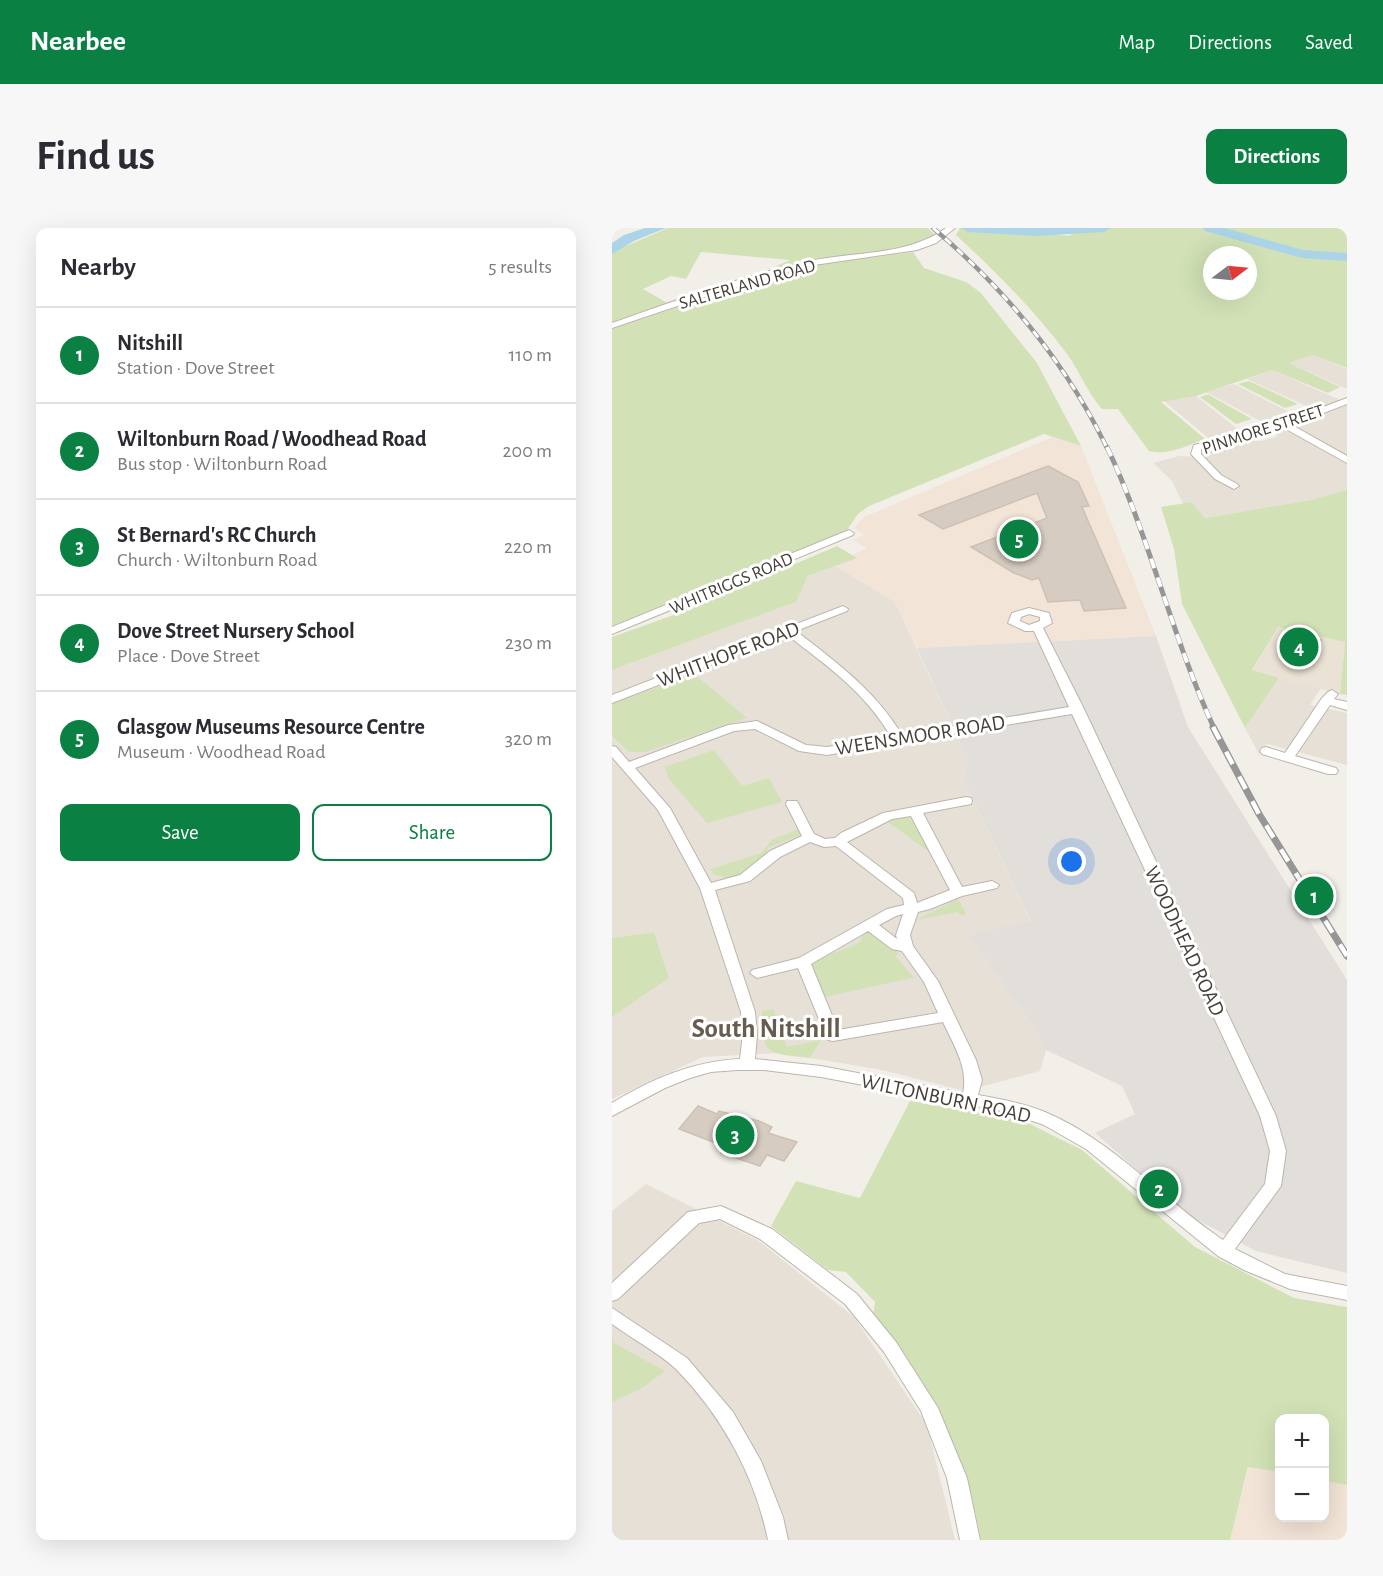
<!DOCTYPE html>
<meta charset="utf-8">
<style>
body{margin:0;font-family:"Alegreya Sans",sans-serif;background:#f7f7f7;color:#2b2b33}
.controls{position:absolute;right:18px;bottom:18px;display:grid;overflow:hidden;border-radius:12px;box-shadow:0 6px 24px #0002}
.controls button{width:54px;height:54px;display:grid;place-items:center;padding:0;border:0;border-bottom:2px solid #e1e1e2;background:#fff;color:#2b2b33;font:30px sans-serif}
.compass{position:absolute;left:591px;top:18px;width:54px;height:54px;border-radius:50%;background:#fff;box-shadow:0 6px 24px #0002;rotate:74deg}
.you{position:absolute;left:460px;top:634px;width:21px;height:21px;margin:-15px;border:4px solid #fff;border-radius:50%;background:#1a73e8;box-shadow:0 0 0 9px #1a73e833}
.badge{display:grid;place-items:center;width:39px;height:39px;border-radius:50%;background:#0b8043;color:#fff;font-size:20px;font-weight:700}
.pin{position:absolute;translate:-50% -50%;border:3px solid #fff;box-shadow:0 2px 6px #0006}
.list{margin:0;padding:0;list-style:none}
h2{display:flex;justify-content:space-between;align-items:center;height:78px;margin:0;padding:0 24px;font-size:26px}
h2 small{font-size:20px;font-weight:400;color:#7c7c81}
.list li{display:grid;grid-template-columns:39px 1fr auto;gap:18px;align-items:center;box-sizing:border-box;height:96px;padding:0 24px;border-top:2px solid #e1e1e2}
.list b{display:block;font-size:22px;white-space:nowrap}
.list p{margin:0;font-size:20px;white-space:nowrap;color:#7c7c81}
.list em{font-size:20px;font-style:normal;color:#7c7c81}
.actions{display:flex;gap:12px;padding:18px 24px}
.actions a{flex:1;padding:14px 0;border:2px solid #0b8043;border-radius:12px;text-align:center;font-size:21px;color:#0b8043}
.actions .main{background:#0b8043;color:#fff}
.map{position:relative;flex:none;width:735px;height:1312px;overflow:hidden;border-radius:12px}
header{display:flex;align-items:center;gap:36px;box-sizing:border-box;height:84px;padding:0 30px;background:#0b8043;color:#fff}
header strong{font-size:28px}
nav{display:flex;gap:33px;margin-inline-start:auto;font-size:21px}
.intro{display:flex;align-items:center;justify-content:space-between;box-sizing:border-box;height:144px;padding:0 36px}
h1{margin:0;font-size:42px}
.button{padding:15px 27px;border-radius:12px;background:#0b8043;color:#fff;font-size:21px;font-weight:700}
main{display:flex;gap:36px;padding:0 36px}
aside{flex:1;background:#fff;border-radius:12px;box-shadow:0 6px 24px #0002}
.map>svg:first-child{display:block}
.residential{fill:#e6e0d7}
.commercial{fill:#f2e4d6}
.industrial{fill:#e2deda}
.education{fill:#eae2d4}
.green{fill:#d2e2b6;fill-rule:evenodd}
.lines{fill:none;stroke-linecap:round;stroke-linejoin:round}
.river{fill:#acd4e8;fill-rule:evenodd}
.building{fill:#d6ccc2;stroke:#cdc1b3;stroke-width:1.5}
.minor-casing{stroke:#bdb5ac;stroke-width:2}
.minor{fill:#fff;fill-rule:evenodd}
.rail-far2-casing{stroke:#969696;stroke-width:4.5}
.rail-far1-casing{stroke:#969696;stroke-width:5}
.rail-casing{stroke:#969696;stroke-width:7}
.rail-far2{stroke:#fff;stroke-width:3;stroke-dasharray:8;stroke-linecap:butt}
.rail-far1{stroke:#fff;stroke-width:4;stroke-dasharray:10;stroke-linecap:butt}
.rail{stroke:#fff;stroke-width:4.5;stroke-dasharray:14;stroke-linecap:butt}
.labels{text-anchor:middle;stroke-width:6;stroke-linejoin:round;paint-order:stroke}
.far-street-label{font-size:18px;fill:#453f38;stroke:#fff}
.street-label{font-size:21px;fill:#453f38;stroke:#fff}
.district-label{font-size:27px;font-weight:bold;fill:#675c50;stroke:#fff}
</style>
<header>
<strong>Nearbee</strong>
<nav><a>Map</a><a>Directions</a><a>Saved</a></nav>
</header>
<div class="intro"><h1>Find us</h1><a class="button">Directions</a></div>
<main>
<aside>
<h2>Nearby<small>5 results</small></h2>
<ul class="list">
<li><span class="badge">1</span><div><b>Nitshill</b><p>Station · Dove Street</p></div><em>110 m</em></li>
<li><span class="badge">2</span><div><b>Wiltonburn Road / Woodhead Road</b><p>Bus stop · Wiltonburn Road</p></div><em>200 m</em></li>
<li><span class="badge">3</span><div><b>St Bernard's RC Church</b><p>Church · Wiltonburn Road</p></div><em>220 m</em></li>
<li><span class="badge">4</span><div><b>Dove Street Nursery School</b><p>Place · Dove Street</p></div><em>230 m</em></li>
<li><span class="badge">5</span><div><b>Glasgow Museums Resource Centre</b><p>Museum · Woodhead Road</p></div><em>320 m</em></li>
</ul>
<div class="actions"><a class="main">Save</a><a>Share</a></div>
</aside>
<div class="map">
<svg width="735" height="1312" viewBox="0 0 735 1312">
<rect width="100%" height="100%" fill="#f2efe9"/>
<g class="residential">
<path d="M701 127 735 141V161L677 135Z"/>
<path d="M660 142 735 175V262L700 272 593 290 580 274 571 276 560 253 541 235 567 228 593 229 592 221 606 218 552 173 584 168 638 211 649 213 664 209 667 203 594 164 622 156 697 194 714 187 635 151Z"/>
<path d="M224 338 283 374 356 532 351 550 419 694 355 707 420 796 434 822 428 843 353 863 270 842 168 825 91 829 0 871V789L57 750 42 704 0 710V442L184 374 196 348Z"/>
<path d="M667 450 709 460 698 477 735 485V537L655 516 647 526 633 500Z"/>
<path d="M34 956 147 1013 242 1089 315 1197 343 1312H0V983Z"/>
</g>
<g class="commercial">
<path d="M441 209 469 218 544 408 305 420 283 374 224 338 244 330 240 327 255 320 240 312 252 307 242 300 252 289Z"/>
<path d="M637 1238 667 1244 668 1290H712L713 1253 735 1257V1312H618Z"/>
</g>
<path class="industrial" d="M544 408 576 499 735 752V1045L644 1023 578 988 483 905 523 886 510 858 434 822 420 796 355 707 419 693 351 550 356 532 305 420Z"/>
<path class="education" d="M666 399 733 414 728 466 640 443Z"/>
<g class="green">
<path d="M56 0H316L323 7 295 20 190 34 138 50 178 32 89 24 74 51 59 48 31 61 57 76 0 95V24Z"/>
<path d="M348 0H397L457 8 470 0H735V140L701 127 677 135 728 159 716 165 660 142 584 168 549 174 593 211C576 217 557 228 537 223L506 181H490C475 164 468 144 455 126 423 83 383 43 344 7ZM600 27H636V63H600Z"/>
<path d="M301 24 312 40 354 54 368 64 425 135 469 218 432 206 257 278 246 286 235 302 215 312 0 400V101L187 39Z"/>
<path d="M637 153 686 176 673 180 626 156Z"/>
<path d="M597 166V167L640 191 624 196 588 169Z"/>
<path d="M735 262V467L728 466 733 414 666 399 640 442 667 450 633 500 570 376 562 321 549 279 580 274 593 290 699 272Z"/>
<path d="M225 318 245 330 196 348 184 374 0 442V409L73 383Z"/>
<path d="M82 446 135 490 33 524H17L0 508V476Z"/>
<path d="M102 522 130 558 157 550 170 574 95 595 56 550 53 539Z"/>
<path d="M297 588 305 602H310L321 627 275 593Z"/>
<path d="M188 601V607C180 611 166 615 156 620 151 638 128 647 112 652L111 649 101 646 99 641 149 625 161 611Z"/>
<path d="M346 671 354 686 348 687 346 684 304 692Z"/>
<path d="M259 702 287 723 284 729 301 749H304L213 769 199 735C216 726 231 723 248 714L250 707Z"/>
<path d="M42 704 57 750 0 789V710Z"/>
<path d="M161 781 175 819 209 812 198 830C155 825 150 828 150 783Z"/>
<path d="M298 873 410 892 470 922 583 1019 682 1070 735 1079V1257L713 1253 712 1190H668L667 1244 636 1239 618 1312H369C355 1228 313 1154 261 1088L263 1074 234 1044 216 1042 159 998 184 953 248 970Z"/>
<path d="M0 1106 2 1115 53 1143 30 1160 0 1174Z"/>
</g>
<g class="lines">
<g class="river">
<path d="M33 0H54L22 13 0 26V15L12 7Z"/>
<path d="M349 0H499L492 4 423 8 356 4Z"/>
<path d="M591 0H613L691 22 735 25V33L690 30 593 3Z"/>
</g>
</g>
<g class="building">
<path d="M436 238 466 254 477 278 470 279 514 380 472 383 468 372 436 374 427 350 420 352 402 345 359 319 435 290 425 265 331 301 307 287Z"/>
<path d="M678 405 709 412 697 433 666 426Z"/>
<path d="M86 878 105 886 107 883 147 893 160 899 156 905 185 914 172 933 155 927 148 938 109 925 114 919 67 901Z"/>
</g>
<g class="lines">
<g class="minor-casing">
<g id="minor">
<path d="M334 0H343L324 15 305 22 195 38 101 66 0 100V95C63 73 127 49 193 34 240 23 294 29 334 0Z"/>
<path d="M735 170V176L680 197 735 228V235L672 200 589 221V226L609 247 625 256 627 258 622 261 603 251 579 226 582 217 670 195Z"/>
<path d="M237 302 242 305 241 307 0 406V399Z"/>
<path d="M231 378 236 381 235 383 184 403C224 434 264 463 290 507L457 479 422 403H413L396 395 400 385 417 380 437 385 440 395 431 400 472 481 664 888 674 923 669 958 623 1021 673 1046 735 1058V1072L678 1061 632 1042 606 1028 474 921 432 897 395 884 209 849 152 842H125L99 844 78 850 53 860 0 888V875C40 851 81 833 128 831L131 806 129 784 88 660 46 582 0 529V518L4 519 17 534 116 497 145 493 194 517 215 519 279 509C254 465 214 437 175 407L0 475V467ZM417 386 428 389V393L417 397 408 393 409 389ZM460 486 648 888 658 923 653 956 611 1012C550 971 502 913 433 884 411 875 388 871 366 867L370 852 364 832 326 753 301 718 298 707 306 684 318 681 350 668 385 660 387 657 380 653 350 659 311 585 359 576 360 573 359 570 354 569 271 585 229 605 223 610 213 611 202 606 185 573H175L174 576 190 608 158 623 128 647 99 655 58 580 23 540 122 503 143 501 187 523 215 527ZM299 588 338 662 305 675 302 665 235 614 280 591ZM198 614 212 619 224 618 291 670 292 677 275 681 187 730 140 742 138 745 145 750 186 740 214 808 216 812 221 813 331 794C341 816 357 840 351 865L209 838 143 831 145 806 143 784 103 662 138 653 168 629ZM291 686 284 707 285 711 267 697 284 688ZM256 703 280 721 290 723 312 754 326 785 226 802 199 736Z"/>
<path d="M720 462 726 466 722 471 735 474V482L718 477 683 528 724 540 726 543 724 546H716L650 526 648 523 650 520 654 519 673 525 710 470 716 464Z"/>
<path d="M109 978 160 1001 245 1066 284 1114 326 1180 355 1250 368 1312H348L335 1250 309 1183 272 1124 233 1076 148 1011 108 991 87 995 6 1071 0 1073V1055L76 984Z"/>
<path d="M0 1080 75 1130 121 1184 149 1233 171 1289 176 1312H156C143 1248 110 1188 64 1141 47 1125 19 1110 0 1096Z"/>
</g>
</g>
<use href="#minor" class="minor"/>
<g class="rail-far2-casing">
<path id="rail-far2" d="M321 0C393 61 454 135 495 220"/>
</g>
<g class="rail-far1-casing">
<path id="rail-far1" d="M495 219C538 310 560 409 602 500"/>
</g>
<g class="rail-casing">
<path id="rail" d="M601 499 647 586 735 728"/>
</g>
<use href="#rail-far2" class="rail-far2"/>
<use href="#rail-far1" class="rail-far1"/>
<use href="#rail" class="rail"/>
</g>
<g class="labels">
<g class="far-street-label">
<text transform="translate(135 56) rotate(-16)" y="6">SALTERLAND ROAD</text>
<text transform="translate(651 201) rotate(-18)" y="6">PINMORE STREET</text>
<text transform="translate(119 355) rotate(-23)" y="6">WHITRIGGS ROAD</text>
</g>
<g class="street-label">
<text transform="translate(116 426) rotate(-21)" y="7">WHITHOPE ROAD</text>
<text transform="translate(308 507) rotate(-9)" y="7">WEENSMOOR ROAD</text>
<text transform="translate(573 713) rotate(65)" y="7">WOODHEAD ROAD</text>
<text transform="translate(334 870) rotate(12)" y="7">WILTONBURN ROAD</text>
</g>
<g class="district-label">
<text x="154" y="809">South Nitshill</text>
</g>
</g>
</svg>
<div class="controls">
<button>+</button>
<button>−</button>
</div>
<svg class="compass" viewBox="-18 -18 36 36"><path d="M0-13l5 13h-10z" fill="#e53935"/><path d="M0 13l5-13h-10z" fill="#7c7c81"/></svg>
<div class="you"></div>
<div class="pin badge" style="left:702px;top:668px">1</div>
<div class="pin badge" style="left:547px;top:961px">2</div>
<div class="pin badge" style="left:123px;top:907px">3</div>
<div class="pin badge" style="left:687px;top:419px">4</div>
<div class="pin badge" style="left:407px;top:311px">5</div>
</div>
</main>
